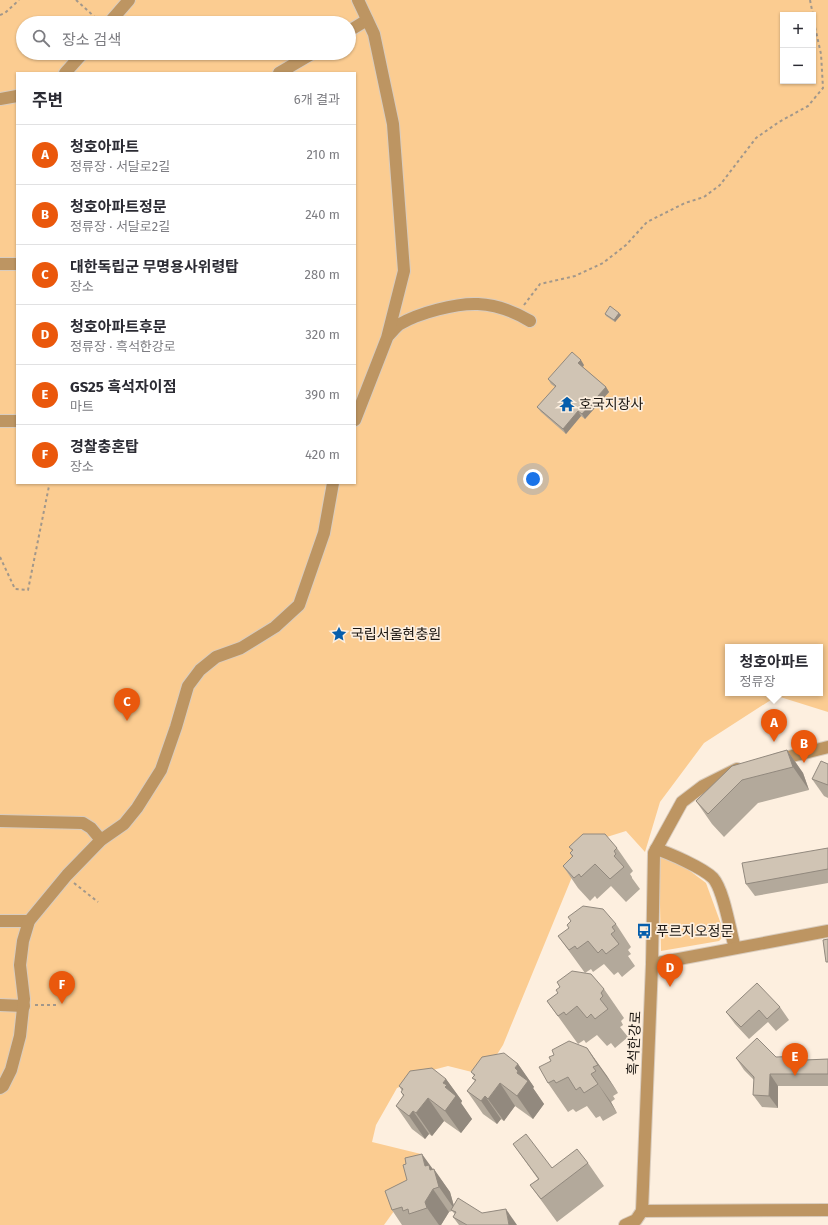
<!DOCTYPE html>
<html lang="ko">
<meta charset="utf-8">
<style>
body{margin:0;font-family:"Fira Sans","Noto Sans KR",sans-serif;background:#f2f2f3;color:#2b2b33}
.controls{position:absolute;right:12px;top:12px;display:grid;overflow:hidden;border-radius:0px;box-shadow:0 1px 3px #0004}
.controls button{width:36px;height:36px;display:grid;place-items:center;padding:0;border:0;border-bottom:1px solid #e1e1e2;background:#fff;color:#2b2b33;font:20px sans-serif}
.you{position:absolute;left:533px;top:479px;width:14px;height:14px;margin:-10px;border:3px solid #fff;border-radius:50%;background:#1a73e8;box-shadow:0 0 0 6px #1a73e833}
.badge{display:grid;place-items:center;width:26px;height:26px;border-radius:50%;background:#ea580c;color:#fff;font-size:13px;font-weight:700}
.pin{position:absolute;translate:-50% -33px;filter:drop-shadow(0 1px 2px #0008)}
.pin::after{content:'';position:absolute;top:21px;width:14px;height:12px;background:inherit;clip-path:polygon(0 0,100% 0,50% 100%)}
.popup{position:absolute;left:725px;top:644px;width:98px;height:52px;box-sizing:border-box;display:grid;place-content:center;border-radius:0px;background:#fff;filter:drop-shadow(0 1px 3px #0005);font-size:13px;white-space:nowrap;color:#7c7c81}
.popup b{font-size:15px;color:#2b2b33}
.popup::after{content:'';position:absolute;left:50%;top:100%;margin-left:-8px;border:8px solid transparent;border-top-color:#fff}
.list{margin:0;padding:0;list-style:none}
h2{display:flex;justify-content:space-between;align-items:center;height:52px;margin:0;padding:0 16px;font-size:17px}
h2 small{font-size:13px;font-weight:400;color:#7c7c81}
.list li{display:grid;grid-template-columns:26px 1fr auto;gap:12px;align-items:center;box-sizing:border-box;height:60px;padding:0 16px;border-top:1px solid #e1e1e2}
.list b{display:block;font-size:15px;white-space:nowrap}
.list p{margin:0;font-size:13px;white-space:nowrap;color:#7c7c81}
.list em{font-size:13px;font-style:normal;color:#7c7c81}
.icon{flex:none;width:22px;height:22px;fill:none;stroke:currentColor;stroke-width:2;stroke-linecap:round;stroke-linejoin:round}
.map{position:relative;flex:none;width:828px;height:1225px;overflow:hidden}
.search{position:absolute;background:#fff;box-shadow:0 1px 3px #0004;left:16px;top:16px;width:340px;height:44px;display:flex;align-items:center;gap:10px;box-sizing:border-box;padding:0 14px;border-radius:22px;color:#7c7c81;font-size:15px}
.panel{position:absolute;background:#fff;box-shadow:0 1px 3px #0004;left:16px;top:72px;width:340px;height:412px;border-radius:0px}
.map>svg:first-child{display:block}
.green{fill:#fbcc91;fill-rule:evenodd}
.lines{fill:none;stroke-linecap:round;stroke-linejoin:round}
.minor-casing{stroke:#d9ccbe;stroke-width:14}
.path{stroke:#a1978b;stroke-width:2;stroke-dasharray:3 3;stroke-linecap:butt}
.minor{stroke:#bd9562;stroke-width:12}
.wall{fill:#b3a99b}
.shaded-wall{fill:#92897e}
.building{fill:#d0c4b4;stroke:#92897e}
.labels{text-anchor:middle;stroke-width:3.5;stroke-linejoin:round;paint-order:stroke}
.poi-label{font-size:14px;fill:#1b1611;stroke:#fdefdf;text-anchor:start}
.street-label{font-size:14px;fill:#1b1611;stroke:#fdefdf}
</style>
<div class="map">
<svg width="828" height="1225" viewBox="0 0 828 1225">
<rect width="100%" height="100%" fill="#fdefdf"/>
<g class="green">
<path d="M0 0H828V712L777 696 704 743 660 802 645 852 626 831 594 841 572 877 503 1045 484 1075 448 1066 429 1071 416 1081 397 1088 376 1125 372 1142 421 1154 407 1193 384 1225H0ZM783 15H813V81H783ZM23 23H349V53H23ZM17 73H355V483H17ZM728 647H820V693H728Z"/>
<path d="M665 855 673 858 706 883 725 935 719 941 661 951 659 857Z"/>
</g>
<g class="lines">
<g class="minor-casing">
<g id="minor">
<path d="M109 23 129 0"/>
<path d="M349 31 367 20"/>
<path d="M65 73 83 53"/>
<path d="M279 73 313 53"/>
<path d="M0 99 17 96"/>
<path d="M0 264H17"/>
<path d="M389 335C392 332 396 327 400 324 419 313 456 303 478 304 496 305 515 312 530 321"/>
<path d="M355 420 387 338 404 271 393 124 374 34 358 0"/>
<path d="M0 421H17"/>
<path d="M776 760 828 747"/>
<path d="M0 821 83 823 91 828 101 840"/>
<path d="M656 849C669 853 703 868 713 878 724 890 730 931 735 948"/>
<path d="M0 921H29"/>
<path d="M652 964 828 931"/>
<path d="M0 1005 24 1006"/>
<path d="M0 1088 3 1086 11 1070 20 1036 24 999 20 965 23 941 29 921 67 875 101 840 124 824 137 808 161 770 176 727 188 686 200 670 216 657 241 648 275 627 299 605 324 533 333 483"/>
<path d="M642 1211 828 1210"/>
<path d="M625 1225 636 1220 642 1211 652 964 654 853 682 802 703 786 737 769"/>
</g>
</g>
<g class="path">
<path d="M76 0 98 20"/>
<path d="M810 0 813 15"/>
<path d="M0 15 5 13 19 0"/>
<path d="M524 305 540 284 575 276 603 263 626 245 647 222 685 203 704 197 720 185 756 138 779 122 808 106 823 88 821 54 813 18"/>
<path d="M0 557 15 589 28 590 49 486"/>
<path d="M74 883 98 902"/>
<path d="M35 1005H57"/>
</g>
<use href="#minor" class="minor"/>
</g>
<g class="wall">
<path d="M619 313 621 315 615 322 606 316 605 314Z"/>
<path d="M584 365 583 367 606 387 609 392 585 419 581 416 566 434 541 412 537 407 555 387 551 384 548 379Z"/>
<path d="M787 750 803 773 809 790 758 803 724 837 712 824 696 801Z"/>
<path d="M828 764V798L824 796 812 779Z"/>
<path d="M569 847 617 848 633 871 630 874 632 877V878L640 889 626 902 611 886 597 899 595 896 590 901 578 888 563 866 572 857 570 853 572 851Z"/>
<path d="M828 848V883L755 896 746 884Z"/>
<path d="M616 924 631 947 628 950 631 954 628 956 635 966 622 977 618 972 614 975 604 964 593 972 591 969 585 973 558 936Z"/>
<path d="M560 987 604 989 624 1018 621 1021 623 1025 620 1027 628 1037 615 1048 611 1043 607 1046 597 1035 586 1043 584 1040 578 1044 547 1001 558 993Z"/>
<path d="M780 1007 789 1020 776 1031 768 1022 749 1039 735 1024 726 1012Z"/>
<path d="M587 1048 607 1076 618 1093 613 1096 615 1099 611 1102 617 1113 603 1121 600 1116 596 1118 587 1106 576 1112 573 1109 568 1112 548 1083 551 1061 554 1055Z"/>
<path d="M776 1057 807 1060 828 1059V1086H778V1108L762 1107 753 1095 754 1080 744 1070 736 1058Z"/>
<path d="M518 1064 534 1087 533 1088 544 1104 533 1119 515 1106 504 1121 501 1119 497 1124 483 1114 467 1091 475 1081 472 1078 474 1076 471 1072Z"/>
<path d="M446 1079 462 1101 461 1103 472 1119 461 1133 444 1121 432 1136 429 1134 425 1139 412 1129 396 1106 403 1096 401 1092 402 1091 399 1086Z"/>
<path d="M513 1144 552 1168 588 1163 604 1186 557 1222 530 1185 538 1179Z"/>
<path d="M433 1169 450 1192 454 1206 482 1213 517 1225H459L453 1217 455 1214 452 1211 449 1212 441 1225H402L392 1210 407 1180Z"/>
</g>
<g class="shaded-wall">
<path d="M619 313 621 315 615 322 614 320Z"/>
<path d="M581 360 584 365 582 368 578 363Z"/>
<path d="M606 387 609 392 585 419 582 414Z"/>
<path d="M578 411 581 416 566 434 563 429Z"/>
<path d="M787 750 803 773 809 790 793 767Z"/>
<path d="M587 1048 607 1076 618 1093 598 1065Z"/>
<path d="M518 1064 534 1087 533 1088 544 1104 533 1119 517 1096V1073L515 1068Z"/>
<path d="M591 1074 611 1102 617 1113 598 1084Z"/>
<path d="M770 1074 778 1086V1108L769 1096Z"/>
<path d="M446 1079 462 1101 461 1103 472 1119 461 1133 445 1111V1087L443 1083Z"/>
<path d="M500 1083 515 1106 504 1121 488 1099Z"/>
<path d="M485 1096 501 1119 497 1124 481 1101Z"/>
<path d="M428 1098 444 1121 432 1136 416 1113Z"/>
<path d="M413 1111 429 1134 425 1139 409 1116Z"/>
<path d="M422 1154 435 1172 434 1169 450 1192 455 1210 439 1187 425 1166Z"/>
<path d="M433 1189 449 1212 441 1225H439L427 1208 425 1202Z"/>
<path d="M506 1209 517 1225H509Z"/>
</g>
<g class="building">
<path d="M610 306 619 313 614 320 605 314Z"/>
<path d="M572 352 581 360 578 363 606 387 582 414 578 411 563 429 537 407 556 386 548 379Z"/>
<path d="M787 750 793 767 742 780 708 814 696 801 732 766Z"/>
<path d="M821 761 828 764V785L812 779Z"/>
<path d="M583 834H605L617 848 614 851 616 854 614 856 624 867 610 879 595 864 581 877 579 874 574 878 563 866 573 856 570 853 573 850 569 847Z"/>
<path d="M828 848V869L746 884 742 863Z"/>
<path d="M583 906 603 909 616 924 612 927 615 931 611 934 619 944 606 954 602 949 598 953 588 941 577 949 575 946 569 950 558 936 569 928 567 925 571 921 568 917Z"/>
<path d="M828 939V962H826L823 940Z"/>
<path d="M572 971 591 974 604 989 601 993 603 996 600 999 608 1009 595 1019 591 1014 587 1018 577 1006 566 1015 564 1012 558 1016 547 1001 558 993 556 990 560 987 557 982Z"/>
<path d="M757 983 780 1007 767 1019 759 1010 741 1027 726 1012Z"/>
<path d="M757 1038 776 1057 805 1056V1060L828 1059V1074H770L769 1096 753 1095 754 1077 736 1058Z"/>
<path d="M569 1041 587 1048 598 1065 593 1067 596 1071 591 1074 598 1084 584 1093 580 1087 576 1090 568 1077 556 1083 554 1080 548 1083 539 1067 551 1061 549 1057 554 1055 552 1050Z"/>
<path d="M504 1053 518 1064 515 1068 518 1071 517 1073 528 1081 517 1096 500 1083 488 1099 485 1096 481 1101 467 1091 476 1080 472 1078 475 1075 471 1072 482 1057Z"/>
<path d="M432 1068 446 1079 443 1083 447 1085 445 1087 456 1096 445 1111 428 1098 416 1113 413 1111 409 1116 396 1106 404 1095 401 1092 403 1089 399 1086 410 1071Z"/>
<path d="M526 1134 552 1168 577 1149 588 1163 541 1199 530 1185 539 1179 513 1144Z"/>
<path d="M422 1154 425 1166 429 1165 430 1170 434 1169 439 1187 433 1189 425 1202 427 1208 409 1214 408 1209 403 1211 402 1207 392 1210 385 1191 407 1180 403 1165 406 1164 405 1158Z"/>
<path d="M458 1198 482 1213 506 1209 509 1225H467L453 1217 456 1212 451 1210Z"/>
</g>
<defs>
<g id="temple-bare" transform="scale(1.2)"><path d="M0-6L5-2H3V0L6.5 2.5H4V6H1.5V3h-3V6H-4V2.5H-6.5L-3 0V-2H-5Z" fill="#065eac" stroke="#fdefdf" stroke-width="2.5" paint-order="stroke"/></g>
<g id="sight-bare" transform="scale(1.2)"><path d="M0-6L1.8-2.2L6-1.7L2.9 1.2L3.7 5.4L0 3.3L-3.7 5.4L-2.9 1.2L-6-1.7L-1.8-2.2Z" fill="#065eac" stroke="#fdefdf" stroke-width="2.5" paint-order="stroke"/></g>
<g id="bus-bare" transform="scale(1.2)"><path d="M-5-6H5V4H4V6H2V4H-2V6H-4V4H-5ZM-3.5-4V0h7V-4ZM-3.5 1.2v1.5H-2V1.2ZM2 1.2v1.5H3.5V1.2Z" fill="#065eac" stroke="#fdefdf" stroke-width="2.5" paint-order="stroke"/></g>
</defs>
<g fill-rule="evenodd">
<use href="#temple-bare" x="567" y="404"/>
<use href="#sight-bare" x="339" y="634"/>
<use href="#bus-bare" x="644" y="931"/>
</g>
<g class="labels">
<g class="poi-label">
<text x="579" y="409">호국지장사</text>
<text x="351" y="639">국립서울현충원</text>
<text x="656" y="936">푸르지오정문</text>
</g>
<g class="street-label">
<text transform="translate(634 1043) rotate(-87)" y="5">흑석한강로</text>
</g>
</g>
</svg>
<div class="controls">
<button>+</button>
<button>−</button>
</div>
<div class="you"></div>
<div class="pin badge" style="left:774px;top:742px">A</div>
<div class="popup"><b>청호아파트</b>정류장</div>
<div class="pin badge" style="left:804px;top:763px">B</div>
<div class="pin badge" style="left:127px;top:721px">C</div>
<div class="pin badge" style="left:670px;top:987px">D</div>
<div class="pin badge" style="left:795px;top:1076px">E</div>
<div class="pin badge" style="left:62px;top:1004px">F</div>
<div class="search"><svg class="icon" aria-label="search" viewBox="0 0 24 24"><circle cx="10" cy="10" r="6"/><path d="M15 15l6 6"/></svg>장소 검색</div>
<section class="panel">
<h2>주변<small>6개 결과</small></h2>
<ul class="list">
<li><span class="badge">A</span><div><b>청호아파트</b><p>정류장 · 서달로2길</p></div><em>210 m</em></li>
<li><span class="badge">B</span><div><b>청호아파트정문</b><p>정류장 · 서달로2길</p></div><em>240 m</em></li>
<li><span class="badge">C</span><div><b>대한독립군 무명용사위령탑</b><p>장소</p></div><em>280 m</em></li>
<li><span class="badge">D</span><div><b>청호아파트후문</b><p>정류장 · 흑석한강로</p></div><em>320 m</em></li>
<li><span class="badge">E</span><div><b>GS25 흑석자이점</b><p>마트</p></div><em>390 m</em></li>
<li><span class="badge">F</span><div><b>경찰충혼탑</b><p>장소</p></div><em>420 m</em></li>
</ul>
</section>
</div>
